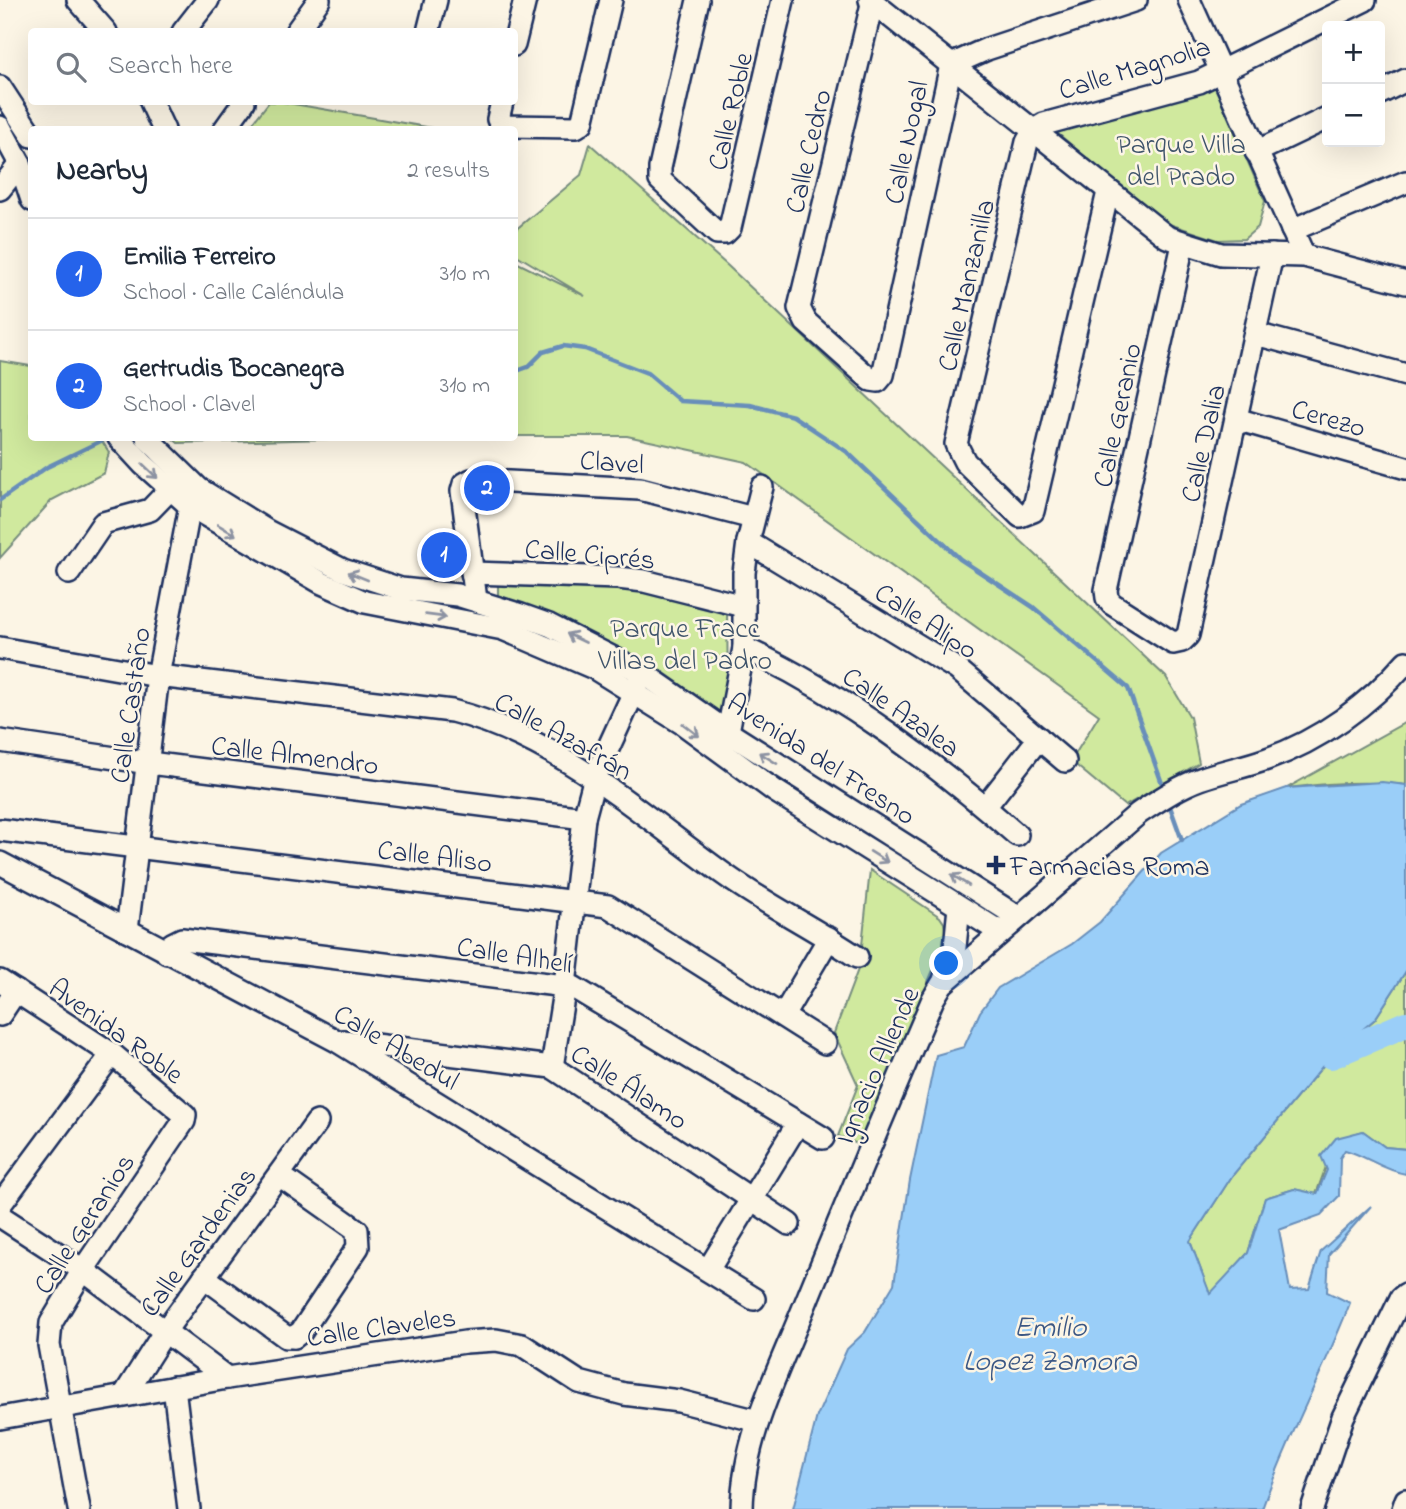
<!DOCTYPE html>
<meta charset="utf-8">
<style>
body{margin:0;font-family:"Indie Flower",sans-serif;background:#f6f6f7;color:#1f2937}
.controls{position:absolute;right:21px;top:21px;display:grid;overflow:hidden;border-radius:7px;box-shadow:0 7px 28px #0002}
.controls button{width:63px;height:63px;display:grid;place-items:center;padding:0;border:0;border-bottom:2px solid #e0e1e3;background:#fff;color:#1f2937;font:35px sans-serif}
.you{position:absolute;left:947px;top:964px;width:24px;height:24px;margin:-18px;border:5px solid #fff;border-radius:50%;background:#1a73e8;box-shadow:0 0 0 10px #1a73e833}
.badge{display:grid;place-items:center;width:46px;height:46px;border-radius:50%;background:#2563eb;color:#fff;font-size:23px;font-weight:700}
.pin{position:absolute;translate:-50% -50%;border:4px solid #fff;box-shadow:0 2px 7px #0006}
.list{margin:0;padding:0;list-style:none}
h2{display:flex;justify-content:space-between;align-items:center;height:91px;margin:0;padding:0 28px;font-size:30px}
h2 small{font-size:23px;font-weight:400;color:#747a83}
.list li{display:grid;grid-template-columns:46px 1fr auto;gap:21px;align-items:center;box-sizing:border-box;height:112px;padding:0 28px;border-top:2px solid #e0e1e3}
.list b{display:block;font-size:26px;white-space:nowrap}
.list p{margin:0;font-size:23px;white-space:nowrap;color:#747a83}
.list em{font-size:23px;font-style:normal;color:#747a83}
.icon{flex:none;width:38px;height:38px;fill:none;stroke:currentColor;stroke-width:2;stroke-linecap:round;stroke-linejoin:round}
.map{position:relative;flex:none;width:1406px;height:1509px;overflow:hidden}
.search{position:absolute;background:#fff;box-shadow:0 7px 28px #0002;left:28px;top:28px;width:490px;height:77px;display:flex;align-items:center;gap:18px;box-sizing:border-box;padding:0 24px;border-radius:7px;color:#747a83;font-size:26px}
.panel{position:absolute;background:#fff;box-shadow:0 7px 28px #0002;left:28px;top:126px;width:490px;height:315px;border-radius:7px}
.map>svg:first-child{display:block}
.green{fill:#d0e99e;stroke:#768c7e;stroke-width:2}
.water{fill:#9acef8;stroke:#678eba;stroke-width:2}
.lines{fill:none;stroke-linecap:round;stroke-linejoin:round}
.stream{stroke:#678eba;stroke-width:4.5}
.river{stroke:#9acef8;stroke-width:26}
.minor-casing{stroke:#1b2f5e;stroke-width:26}
.minor{stroke:#fcf5e5;stroke-width:21}
.oneway{stroke:#8c92a2}
.poi-dot{fill:#1b2f5e;stroke:#fcf5e5;stroke-width:2.5}
.labels{text-anchor:middle;stroke-width:5;stroke-linejoin:round;paint-order:stroke}
.street-label{font-size:28px;fill:#1b2f5e;stroke:#fcf5e5}
.park-label{font-size:28px;fill:#3f546b;stroke:#fcf5e5}
.poi-label{font-size:28px;fill:#1b2f5e;stroke:#fcf5e5;text-anchor:start}
.water-label{font-size:30px;font-style:italic;fill:#3b5784;stroke:#fcf5e5}
</style>
<div class="map">
<svg width="1406" height="1509" viewBox="0 0 1406 1509">
<rect width="100%" height="100%" fill="#fcf5e5"/>
<filter id="ink" filterUnits="userSpaceOnUse"><feTurbulence type="fractalNoise" baseFrequency=".0143" numOctaves="2"/><feDisplacementMap in="SourceGraphic" scale="14" xChannelSelector="R" yChannelSelector="G"/><feConvolveMatrix kernelMatrix="1 2 1 2 8 2 1 2 1" color-interpolation-filters="sRGB"/></filter>
<g filter="url(#ink)">
<g class="green">
<path d="M1214 85 1265 201 1258 227 1244 239 1218 240 1163 222 1056 132Z"/>
<path d="M269 102H282L438 129H248Z"/>
<path d="M590 144 728 266 1166 677 1190 717 1199 763 1125 806 1071 761 1099 715 746 462 627 436H515L514 261 585 296 515 254 514 231 581 175Z"/>
<path d="M0 361 31 366 32 438H100L109 452 104 473 52 500 0 558Z"/>
<path d="M172 438H368L178 443Z"/>
<path d="M498 584 640 588 727 612 728 688 719 712 659 675 541 610 498 598Z"/>
<path d="M1406 722V785C1366 780 1327 783 1287 788Z"/>
<path d="M870 870 940 917 944 923 946 939 860 1145 838 1136 858 1085 834 1033 860 964Z"/>
<path d="M1406 971V1149L1385 1147 1363 1131 1336 1139 1316 1194 1294 1189 1265 1198 1248 1253 1210 1295 1190 1241 1232 1176 1331 1056 1375 1019Z"/>
</g>
<path class="water" d="M1382 782 1406 785V971L1375 1019 1331 1056 1232 1176 1190 1241 1210 1294 1248 1253 1265 1198 1294 1189 1317 1194 1327 1170 1321 1156 1336 1138 1363 1131 1385 1147 1406 1149V1174C1384 1171 1367 1156 1345 1150L1340 1158 1339 1196 1321 1215 1279 1230 1290 1290 1309 1289 1321 1251 1371 1206 1329 1254 1327 1292 1350 1303C1323 1373 1287 1438 1262 1509H793L817 1416 847 1349 865 1332 894 1284 910 1180 936 1055 964 1047 980 1012 998 988 1072 944 1100 922 1161 853 1241 804 1287 788Z"/>
<g class="lines">
<g class="stream">
<path d="M514 372 528 367 543 352 563 346 585 349 647 373 680 401 750 405 793 416 847 452 960 559 1033 607 1128 688 1164 789"/>
<path d="M0 500 47 467 107 438"/>
<path d="M1168 801 1182 840"/>
</g>
<path class="river" d="M1331 1056 1406 1024"/>
<g class="minor-casing">
<g id="minor">
<path d="M78 0 106 32"/>
<path d="M698 0 660 168V180L717 233H725L730 228 783 0"/>
<path d="M870 0 1167 237 1221 254 1304 256 1406 283"/>
<path d="M873 0 799 308 806 322 871 380 878 381 883 375 951 65 987 49 1136 0"/>
<path d="M1189 0 1304 256"/>
<path d="M183 32 208 0"/>
<path d="M296 32 319 0"/>
<path d="M428 32 436 0"/>
<path d="M514 45 525 0"/>
<path d="M0 87 32 136"/>
<path d="M1380 93 1406 80"/>
<path d="M151 102 164 130"/>
<path d="M502 102 498 119 506 126 576 127 582 123 611 0"/>
<path d="M0 127 20 164 32 200"/>
<path d="M224 130 244 102"/>
<path d="M1256 152 1327 118"/>
<path d="M0 189 20 164"/>
<path d="M1108 192 1033 511 1020 516 965 462 956 444 1027 142 1034 130 1044 124 1199 82 1365 0"/>
<path d="M1292 230 1406 182"/>
<path d="M1183 244 1106 590 1107 598 1112 604 1173 643 1182 641 1188 635 1272 255"/>
<path d="M1256 334 1406 375"/>
<path d="M1236 419 1406 468"/>
<path d="M119 438 143 464 190 506 322 583 365 602 503 629 594 668 682 723 775 791 1000 932"/>
<path d="M147 438 199 489 267 531 343 570 401 589 457 595 521 615 549 625 643 673 729 733 1018 917"/>
<path d="M748 542 957 669 1065 761"/>
<path d="M69 573 103 523 150 510 179 480"/>
<path d="M472 573 618 578 644 581 743 606"/>
<path d="M476 600 462 491 464 484 471 480 640 489 753 518"/>
<path d="M0 648 158 676 452 711C557 737 639 813 725 875 767 905 814 928 857 957"/>
<path d="M744 648C845 695 933 762 1017 835"/>
<path d="M0 741 149 763 584 818"/>
<path d="M726 742 744 648V573L748 542 762 487"/>
<path d="M985 807 1039 738"/>
<path d="M0 830 608 906 825 1043"/>
<path d="M0 863 337 1041 754 1299"/>
<path d="M127 930 158 676 190 506 194 497"/>
<path d="M167 953 172 944 182 939 573 987 823 1138"/>
<path d="M944 980 955 947 959 907"/>
<path d="M0 981 112 1054 185 1115 184 1121 83 1270 51 1323 49 1345 79 1509"/>
<path d="M0 1015 16 991"/>
<path d="M783 1016 829 938"/>
<path d="M343 1041 552 1067 789 1224"/>
<path d="M552 1067 565 985 584 818 595 777 639 681"/>
<path d="M279 1175 357 1230 358 1247 301 1332 294 1337"/>
<path d="M0 1205 112 1054"/>
<path d="M0 1216 83 1270 227 1378"/>
<path d="M708 1270 798 1123"/>
<path d="M204 1277 286 1337H294"/>
<path d="M174 1387 189 1509"/>
<path d="M125 1394 165 1331 317 1122"/>
<path d="M0 1418 227 1378 465 1342 496 1340 522 1345 579 1382 624 1394 679 1401 758 1421"/>
<path d="M742 1509C743 1438 778 1372 804 1307 846 1204 889 1101 933 999L942 984 1139 813C1159 800 1178 787 1200 779 1222 771 1245 767 1267 759 1319 741 1370 704 1406 662"/>
<path d="M1312 1509 1343 1417 1401 1298 1406 1294"/>
<path d="M1403 1509 1406 1500"/>
</g>
</g>
<use href="#minor" class="minor"/>
</g>
<defs><path id="oneway-shaft" d="M-6 0H5M1.5-3L5.5 0L1.5 3" fill="none" stroke-width="1.6" stroke-linecap="round" stroke-linejoin="round" transform="scale(1.75)"/></defs>
<g class="oneway">
<use href="#oneway-shaft" transform="translate(150 471) rotate(44)"/>
<use href="#oneway-shaft" transform="translate(227 530) rotate(31)"/>
<use href="#oneway-shaft" transform="translate(358 576) rotate(-158)"/>
<use href="#oneway-shaft" transform="translate(436 616) rotate(8)"/>
<use href="#oneway-shaft" transform="translate(576 638) rotate(-154)"/>
<use href="#oneway-shaft" transform="translate(691 730) rotate(38)"/>
<use href="#oneway-shaft" transform="translate(768 758) rotate(-148)"/>
<use href="#oneway-shaft" transform="translate(879 857) rotate(32)"/>
<use href="#oneway-shaft" transform="translate(960 880) rotate(-148)"/>
</g>
</g>
<path class="poi-dot" d="M992.5 854.5h7v7h7v7h-7v7h-7v-7h-7v-7h7z"/>
<g class="labels">
<g class="street-label">
<text transform="translate(1134 67) rotate(-17)" y="10">Calle Magnolia</text>
<text transform="translate(729 111) rotate(-77)" y="10">Calle Roble</text>
<text transform="translate(905 142) rotate(-78)" y="10">Calle Nogal</text>
<text transform="translate(807 151) rotate(-77)" y="10">Calle Cedro</text>
<text transform="translate(965 285) rotate(-77)" y="10">Calle Manzanilla</text>
<text transform="translate(1116 415) rotate(-78)" y="10">Calle Geranio</text>
<text transform="translate(1329 417) rotate(16)" y="10">Cerezo</text>
<text transform="translate(1202 443) rotate(-77)" y="10">Calle Dalia</text>
<text transform="translate(612 461) rotate(4)" y="10">Clavel</text>
<text transform="translate(590 553) rotate(5)" y="10">Calle Ciprés</text>
<text transform="translate(927 620) rotate(33)" y="10">Calle Alipo</text>
<text transform="translate(129 705) rotate(-82)" y="10">Calle Castaño</text>
<text transform="translate(902 711) rotate(35)" y="10">Calle Azalea</text>
<text transform="translate(564 735) rotate(29)" y="10">Calle Azafrán</text>
<text transform="translate(295 754) rotate(7)" y="10">Calle Almendro</text>
<text transform="translate(822 758) rotate(33)" y="10">Avenida del Fresno</text>
<text transform="translate(435 855) rotate(7)" y="10">Calle Aliso</text>
<text transform="translate(515 954) rotate(9)" y="10">Calle Alhelí</text>
<text transform="translate(117 1030) rotate(36)" y="10">Avenida Roble</text>
<text transform="translate(397 1046) rotate(31)" y="10">Calle Abedul</text>
<text transform="translate(876 1065) rotate(-66)" y="10">Ignacio Allende</text>
<text transform="translate(630 1086) rotate(33)" y="10">Calle Álamo</text>
<text transform="translate(83 1223) rotate(-57)" y="10">Calle Geranios</text>
<text transform="translate(197 1241) rotate(-54)" y="10">Calle Gardenias</text>
<text transform="translate(381 1326) rotate(-8)" y="10">Calle Claveles</text>
</g>
<g class="park-label">
<text x="1181" y="153">Parque Villa<tspan x="1181" dy="32">del Prado</tspan></text>
<text x="685" y="637">Parque Fracc<tspan x="685" dy="32">Villas del Padro</tspan></text>
</g>
<g class="poi-label">
<text x="1010" y="875">Farmacias Roma</text>
</g>
<g class="water-label">
<text x="1050" y="1336">Emilio<tspan x="1050" dy="34">Lopez Zamora</tspan></text>
</g>
</g>
</svg>
<div class="controls">
<button>+</button>
<button>−</button>
</div>
<div class="you"></div>
<div class="pin badge" style="left:444px;top:555px">1</div>
<div class="pin badge" style="left:487px;top:488px">2</div>
<div class="search"><svg class="icon" aria-label="search" viewBox="0 0 24 24"><circle cx="10" cy="10" r="6"/><path d="M15 15l6 6"/></svg>Search here</div>
<section class="panel">
<h2>Nearby<small>2 results</small></h2>
<ul class="list">
<li><span class="badge">1</span><div><b>Emilia Ferreiro</b><p>School · Calle Caléndula</p></div><em>310 m</em></li>
<li><span class="badge">2</span><div><b>Gertrudis Bocanegra</b><p>School · Clavel</p></div><em>310 m</em></li>
</ul>
</section>
</div>
